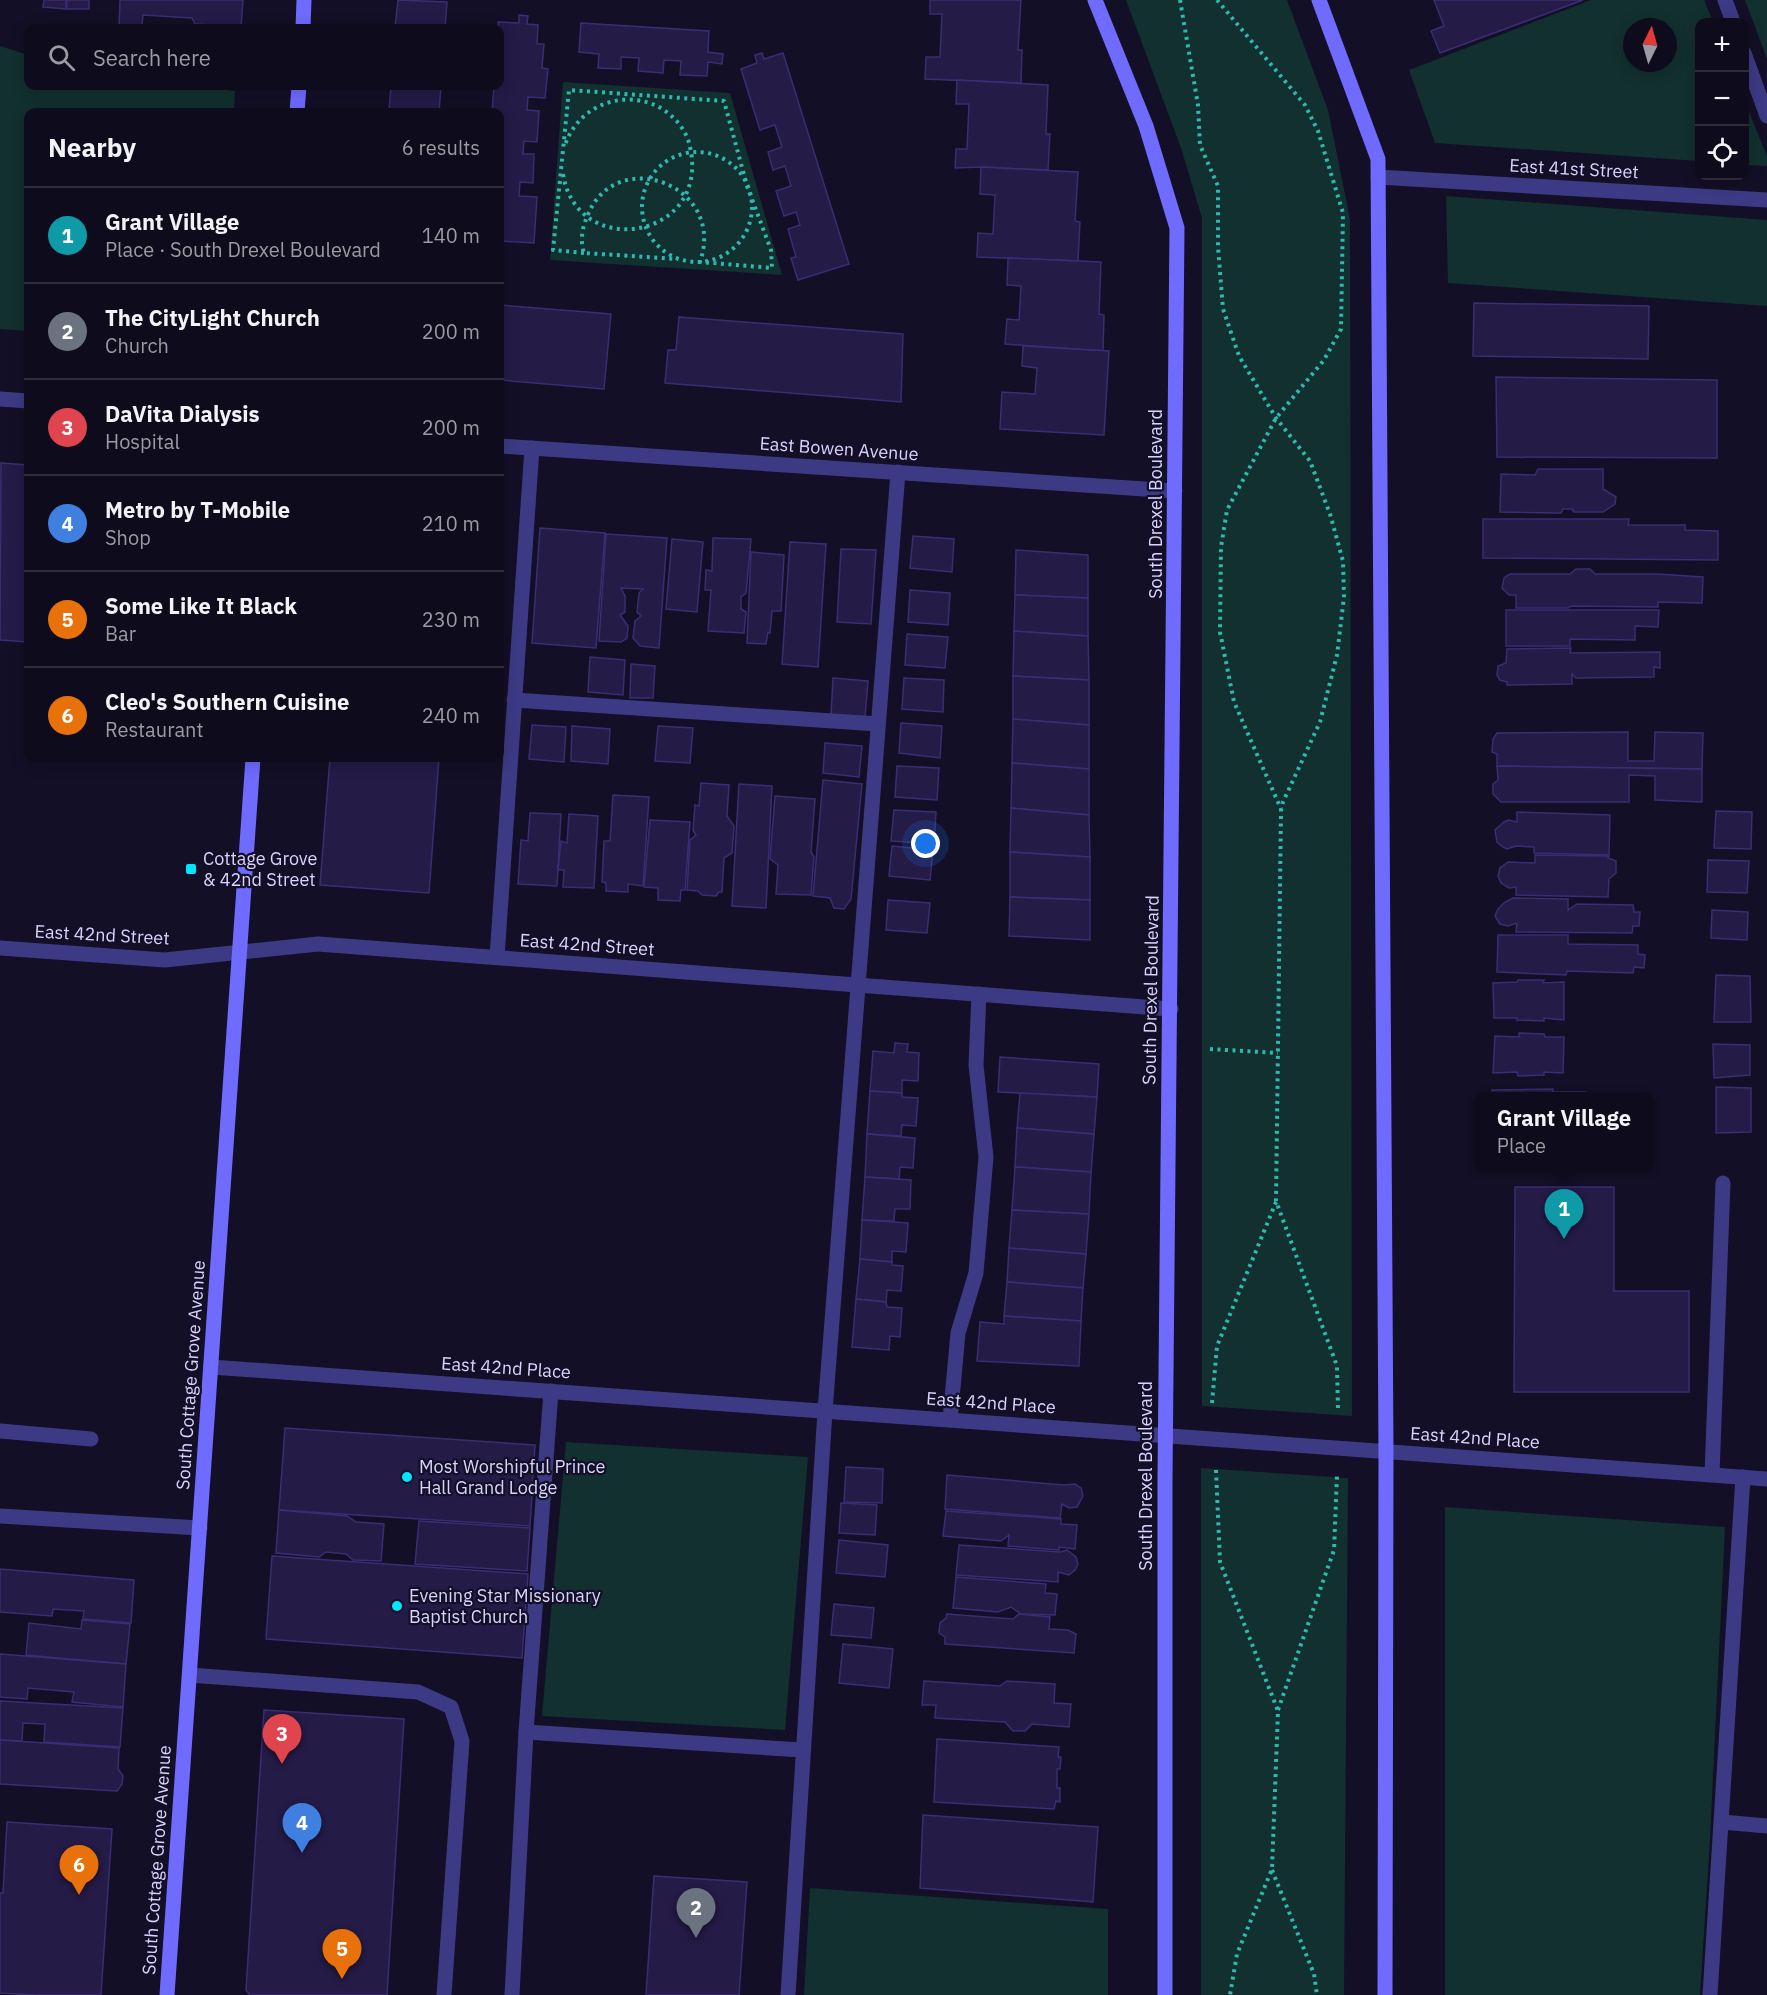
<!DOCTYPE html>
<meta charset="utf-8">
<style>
body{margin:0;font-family:"IBM Plex Sans",sans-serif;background:#1c1929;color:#f1f3f6}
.controls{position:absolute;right:18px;top:18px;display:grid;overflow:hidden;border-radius:12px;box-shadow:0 3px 15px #0003}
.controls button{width:54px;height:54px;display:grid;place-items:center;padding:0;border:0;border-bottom:2px solid #2e2b3b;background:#0e0b1c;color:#f1f3f6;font:30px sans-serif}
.compass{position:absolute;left:1623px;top:18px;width:54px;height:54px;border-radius:50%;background:#0e0b1c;box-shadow:0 3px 15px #0003;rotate:5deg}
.you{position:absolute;left:926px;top:844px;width:21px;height:21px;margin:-15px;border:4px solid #fff;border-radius:50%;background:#1a73e8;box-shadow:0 0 0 9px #1a73e833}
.badge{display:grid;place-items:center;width:39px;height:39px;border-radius:50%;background:#00e5ff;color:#fff;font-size:20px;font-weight:700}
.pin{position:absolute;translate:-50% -50px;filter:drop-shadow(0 2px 3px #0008)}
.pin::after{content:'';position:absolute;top:32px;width:21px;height:18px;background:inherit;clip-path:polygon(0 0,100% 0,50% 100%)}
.popup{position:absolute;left:1474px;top:1092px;width:180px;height:78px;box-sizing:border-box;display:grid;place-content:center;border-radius:12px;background:#0e0b1c;filter:drop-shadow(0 2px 4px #0005);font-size:20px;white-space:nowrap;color:#9b9ba3}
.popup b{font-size:22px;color:#f1f3f6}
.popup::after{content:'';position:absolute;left:50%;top:100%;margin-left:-12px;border:12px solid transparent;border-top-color:#0e0b1c}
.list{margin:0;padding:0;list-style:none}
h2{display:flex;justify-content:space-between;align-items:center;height:78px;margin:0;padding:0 24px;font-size:26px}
h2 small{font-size:20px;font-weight:400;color:#9b9ba3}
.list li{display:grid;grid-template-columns:39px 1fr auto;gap:18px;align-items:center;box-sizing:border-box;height:96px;padding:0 24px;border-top:2px solid #2e2b3b}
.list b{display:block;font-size:22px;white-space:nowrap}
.list p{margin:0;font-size:20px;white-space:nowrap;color:#9b9ba3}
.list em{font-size:20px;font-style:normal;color:#9b9ba3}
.icon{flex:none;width:33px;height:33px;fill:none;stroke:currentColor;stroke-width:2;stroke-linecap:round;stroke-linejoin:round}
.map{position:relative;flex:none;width:1767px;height:1995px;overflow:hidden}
.search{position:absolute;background:#0e0b1c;box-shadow:0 3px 15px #0003;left:24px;top:24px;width:480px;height:66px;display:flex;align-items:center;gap:15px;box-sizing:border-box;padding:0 21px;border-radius:12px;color:#9b9ba3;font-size:22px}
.panel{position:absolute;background:#0e0b1c;box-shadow:0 3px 15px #0003;left:24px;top:108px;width:480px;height:654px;border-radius:12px}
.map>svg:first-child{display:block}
.green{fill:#12302f;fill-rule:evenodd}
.building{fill:#241b47;stroke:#3b2d73;stroke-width:1.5}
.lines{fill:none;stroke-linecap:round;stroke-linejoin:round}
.path{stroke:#2fb8b0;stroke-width:4;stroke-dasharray:3 4.5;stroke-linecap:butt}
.lane{stroke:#3d3a85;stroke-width:15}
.street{stroke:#3d3a85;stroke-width:15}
.secondary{stroke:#6f6bff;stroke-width:15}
.poi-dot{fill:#00e5ff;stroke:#130f26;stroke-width:2}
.labels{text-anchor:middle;stroke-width:4.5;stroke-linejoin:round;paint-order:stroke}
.street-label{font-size:18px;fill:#d9d4ff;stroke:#130f26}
.poi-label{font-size:18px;fill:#d9d4ff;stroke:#130f26;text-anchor:start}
</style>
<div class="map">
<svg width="1767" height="1995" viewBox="0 0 1767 1995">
<rect width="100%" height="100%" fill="#130f26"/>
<g class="green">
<path d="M1126 0H1287L1328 110 1350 219 1352 1416 1202 1406V218L1181 148Z"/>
<path d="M1591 0H1704L1713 22H1700L1699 161 1435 143 1409 70ZM1632 27H1668V63H1632Z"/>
<path d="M1745 0H1767V59Z"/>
<path d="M0 46 28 55V86H198L235 91 234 112H28V331L0 329Z"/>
<path d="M563 82 730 93 782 275 550 260Z"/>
<path d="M1744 100 1767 156V166L1745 165Z"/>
<path d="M1446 196 1767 220V306L1448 283Z"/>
<path d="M566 1442 808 1457 785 1730 542 1716Z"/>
<path d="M1201 1468 1348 1478 1344 1995H1201Z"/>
<path d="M1445 1507 1725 1527 1710 1839 1700 1995H1445Z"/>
<path d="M810 1888 1108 1909V1995H804Z"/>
</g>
<g class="building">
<path d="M44 0H66V9L43 7Z"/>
<rect x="67" y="0" width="22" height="9"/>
<path d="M120 0H243L241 27 195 24 192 18 143 15 142 26 177 28H119Z"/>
<path d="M398 0 447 2 445 28 395 27Z"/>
<path d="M930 0H1021L1018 50H1022L1021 83 925 79 926 57H940L942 14H930Z"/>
<path d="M1434 0H1583L1440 53 1431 31 1444 26Z"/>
<path d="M519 15 528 16 527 24 538 25 537 44H544L542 68 548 69 545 98 528 97 527 110 539 111 537 142 524 141 523 154H534L533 183 520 182 519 196 537 197 534 243 500 241V112H492L494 86H500L498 22 519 23Z"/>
<path d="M581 23 709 31 708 52 723 54 722 64 708 62 707 76 680 75 681 61 664 60 663 73 638 71 639 58 621 57V69L598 68 599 54 579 52Z"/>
<path d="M762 53 764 59 783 53 849 264 798 280 791 258 796 257 788 229 800 225 796 212 784 216 776 191 791 186 785 166 773 170 768 152 782 147 775 125 760 130 741 69 757 63 755 55Z"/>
<path d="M957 80 1048 85 1046 134H1050L1048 170 981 167 955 168 956 149H967L969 104H956Z"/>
<path d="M391 86H441L439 112H401L389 110Z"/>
<path d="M981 167 1078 172 1075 221 1080 222 1078 261 977 257 978 233 993 234 995 195 980 194Z"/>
<path d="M1008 258 1101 262 1099 314 1104 315 1103 351 1005 344 1007 319 1019 320 1021 286 1007 285Z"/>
<path d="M1474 303 1649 306 1648 359 1473 356Z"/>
<path d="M500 305 611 314 604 389 500 380Z"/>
<path d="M679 317 903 334 901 402 665 383 668 350H676Z"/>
<path d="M1023 346 1109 351 1104 435 1000 429 1002 392 1035 394 1037 368 1022 366Z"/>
<path d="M1496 377 1717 380V458L1497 457Z"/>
<path d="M1 463 28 465V642L0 640Z"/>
<path d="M1538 469H1603V489L1616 497 1615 504 1603 512H1574L1572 509H1563L1561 513 1500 512 1501 474 1535 475Z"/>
<path d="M1483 519H1629L1628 525H1685V530L1718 531V560L1483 558Z"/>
<path d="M540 528 605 533 596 648 532 643Z"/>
<path d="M606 534 667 538 659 648 640 646 633 638 635 621 641 616 637 612 639 593 643 589 621 588 625 596V612L620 615 628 626 627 638 621 642 599 641Z"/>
<path d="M913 536 954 539 952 572 910 568Z"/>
<path d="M713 538 751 539 746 593 741 597V609L746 612 744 633 708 631 711 590H705L706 570 712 571Z"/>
<path d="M672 539 703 542 697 612 666 609Z"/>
<path d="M790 542 826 544 818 667 782 664Z"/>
<path d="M841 549 876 550 871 624 837 622Z"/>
<path d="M1016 550 1088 555V598L1015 595Z"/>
<path d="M751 552 784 555 781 611H772L770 633 768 632 766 644 747 643Z"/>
<path d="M1576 569H1590L1595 574H1658L1703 577 1702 603 1658 602V607L1571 606 1568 608H1516V595H1509L1502 588 1504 578 1510 574H1570Z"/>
<path d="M910 590 950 593 948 625 908 622Z"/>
<path d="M1015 595 1088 598V636L1014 631Z"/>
<path d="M1506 610H1659L1658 627 1635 626V640L1570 639V646H1506Z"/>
<path d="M1014 631 1088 636 1089 680 1013 676Z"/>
<path d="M907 634 948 637 945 668 905 665Z"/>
<path d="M1571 648 1570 653 1660 652V668L1654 667V677L1576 678 1572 674V684L1507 685V682L1500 680 1497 675 1498 666 1506 663 1507 649Z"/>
<path d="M590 657 625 660 623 695 588 692Z"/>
<path d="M631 664 655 666 653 698H630Z"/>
<path d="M1013 676 1089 680V725L1013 719Z"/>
<path d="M833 678 868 681 865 717 831 715Z"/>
<path d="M904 678 944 680 943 712 902 709Z"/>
<path d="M1013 719 1089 725V769L1012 763Z"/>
<path d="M901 723 942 726 940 758 899 753Z"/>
<path d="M532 725 566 727 564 762 529 759Z"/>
<path d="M572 726 610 729 608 764 571 761Z"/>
<path d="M658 726 693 728 690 763 655 761Z"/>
<path d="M1628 732V761H1654L1655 732 1703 733 1702 769 1497 766V754L1492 752 1493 739 1497 733Z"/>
<path d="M825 743 862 746 859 777 823 773Z"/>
<path d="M330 758H439L429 893 320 885Z"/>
<path d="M1012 763 1089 769V815L1011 808Z"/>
<path d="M897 766 939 768 937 800 895 797Z"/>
<path d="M1497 766 1702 769V802L1655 800V776L1629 775V802H1501L1493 794V784L1498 780Z"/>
<path d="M823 780 862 784 851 899 844 909 834 908 830 898 813 896Z"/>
<path d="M701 783 729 785 727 816 734 826 732 853 724 858 722 892H719L716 896 702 895 698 891 687 890 690 840 696 835 693 830 695 805 699 806Z"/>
<path d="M739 784 772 786 766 908 732 906Z"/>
<path d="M613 795 649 797 643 886 628 884V892L606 891V883L602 882 604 841H610Z"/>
<path d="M775 796 815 799 811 852 814 857 811 895 776 894 778 865 770 859Z"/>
<path d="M1011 808 1089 815 1090 857 1010 852Z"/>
<path d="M894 810 936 812 934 844 891 841Z"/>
<path d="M1716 811 1752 812 1751 849 1714 848Z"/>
<path d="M1517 812 1610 815 1609 855 1534 853V847L1516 846 1507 849 1503 847 1497 842 1495 830 1504 822 1508 820 1517 822Z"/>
<path d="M530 813 561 814 557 886 518 884 521 840 528 841Z"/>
<path d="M569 814 598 816 594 888 563 887 564 870H558L561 841 567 843Z"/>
<path d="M650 820 690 822 685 890H681L680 901 658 900V888L644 887Z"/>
<path d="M892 846 933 850 930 880 889 876Z"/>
<path d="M1010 852 1090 857V900L1010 897Z"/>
<path d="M1535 855 1609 856 1608 858 1616 861V873L1609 879 1608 897 1516 895V887L1509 888 1501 883 1498 876 1500 868 1508 862 1535 863Z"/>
<path d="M1708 860 1749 861 1747 893 1707 892Z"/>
<path d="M1010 897 1090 900V940L1009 936Z"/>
<path d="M1513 898 1568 899V910L1577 904 1633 905 1634 912H1640L1639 926H1633L1632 933 1516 932 1517 923 1508 926 1500 924 1495 916 1498 909 1505 902Z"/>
<path d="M888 900 930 903 927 933 886 930Z"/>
<path d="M1712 910 1748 912 1747 940 1711 938Z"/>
<path d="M1498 935H1568V944L1638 945V954L1645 955 1644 968 1634 967 1633 973 1567 971 1566 975 1497 972Z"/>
<path d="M1716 975 1750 976 1751 1022H1714Z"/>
<path d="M1518 980H1544L1543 983 1564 982V1020L1544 1018V1021L1517 1020V1018H1494L1493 983 1517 982Z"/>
<path d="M1519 1033 1544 1034 1545 1037H1564L1563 1073 1544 1072V1075L1518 1076 1517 1072 1493 1073 1495 1036 1519 1037Z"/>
<path d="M895 1043 908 1044 907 1052 919 1053 918 1081 902 1080V1093L870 1091 873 1051 894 1053Z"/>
<path d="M1713 1044 1750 1045V1075L1714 1078Z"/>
<path d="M1000 1057 1099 1064 1097 1097 998 1092Z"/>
<path d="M1716 1087 1751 1088V1132L1716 1133Z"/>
<path d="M1553 1089V1092H1585L1584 1096H1590H1493L1492 1090Z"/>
<path d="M870 1091 902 1093V1097L918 1098 916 1126 902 1125 901 1136 867 1134Z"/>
<path d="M1020 1093 1097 1097 1094 1134 1017 1128Z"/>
<path d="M1017 1128 1094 1134 1091 1172 1015 1167Z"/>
<path d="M867 1134 915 1138 913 1168 900 1167 899 1179 865 1177Z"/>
<path d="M1015 1167 1091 1172 1089 1214 1012 1210Z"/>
<path d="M865 1177 911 1180 910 1209H895L894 1221 862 1220Z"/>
<path d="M1515 1187H1614V1291H1689V1392H1514Z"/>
<path d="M1012 1210 1089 1214 1086 1254 1009 1248Z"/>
<path d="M862 1220 908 1223 906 1252 892 1251V1262L860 1259Z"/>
<path d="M1009 1248 1086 1254 1083 1288 1007 1282Z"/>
<path d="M860 1259 892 1262V1265L903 1266 901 1291 887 1290 886 1302 856 1299Z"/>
<path d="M1007 1282 1083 1288 1081 1321 1004 1316Z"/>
<path d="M856 1299 886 1302 887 1307 902 1308 900 1337 890 1336 889 1350 852 1347Z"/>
<path d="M1004 1316 1081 1321 1079 1366 977 1361 980 1322 1004 1324Z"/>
<path d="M285 1428 535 1445 530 1526 279 1510Z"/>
<path d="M846 1467 883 1469 882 1503 844 1502Z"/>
<path d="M947 1475 1064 1485 1075 1484 1081 1488 1083 1496 1077 1507 1069 1508 1062 1504 1060 1518 945 1509Z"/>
<path d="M841 1503 877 1505 875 1535 839 1533Z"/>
<path d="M279 1510 347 1516 356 1522 384 1524 381 1561 353 1560 346 1554 326 1552 319 1557 276 1553Z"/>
<path d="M946 1511 1061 1519V1524L1077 1525 1075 1549 1059 1547V1550L1008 1546 1009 1535 1001 1541 943 1536Z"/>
<path d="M419 1521 530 1528 527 1571 415 1564Z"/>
<path d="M839 1540 888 1545 885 1577 836 1573Z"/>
<path d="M959 1545 1060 1552 1067 1550 1076 1557 1078 1564 1075 1570 1069 1575 1058 1572V1582L956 1575Z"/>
<path d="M272 1556 528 1574 522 1658 266 1639Z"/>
<path d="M0 1569 134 1580 131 1623 83 1619 84 1611 53 1609 52 1616 0 1612Z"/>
<path d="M956 1577 1046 1584 1045 1593 1057 1594 1055 1615 1021 1614 1011 1607 998 1612 953 1608Z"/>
<path d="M834 1604 874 1608 871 1638 831 1635Z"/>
<path d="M947 1614 1013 1619 1019 1614 1050 1617 1049 1629 1068 1630 1076 1634 1074 1653 945 1644V1637L939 1633 940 1623 946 1618Z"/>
<path d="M82 1620 130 1624 126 1664 26 1655 29 1623 81 1629Z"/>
<path d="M843 1644 893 1649 889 1688 839 1683Z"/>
<path d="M0 1654 126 1664 123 1707 72 1702 74 1692 28 1688 27 1699 0 1697Z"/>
<path d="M924 1681 1000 1686 1007 1681 1055 1684 1054 1703 1071 1704 1069 1727 1032 1724 1025 1731H1013L1005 1722 935 1718 936 1705H922Z"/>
<path d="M0 1701 123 1708 120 1747 44 1742 45 1724 23 1723 22 1741 0 1740Z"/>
<path d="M264 1710 404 1719 387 1995H250L246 1990Z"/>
<path d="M937 1739 1059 1747 1058 1757H1061L1060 1769H1057V1788H1060V1802L1056 1801 1054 1809 934 1802Z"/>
<path d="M0 1740 119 1748 118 1769 123 1776 122 1784 117 1791 0 1784Z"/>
<path d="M923 1815 1098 1827 1093 1902 920 1888Z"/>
<path d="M7 1822 112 1829 101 1995H35L0 1993V1893H3Z"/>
<path d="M654 1876 747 1882 739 1995H646Z"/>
</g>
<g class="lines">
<g class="path">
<path d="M1180 0 1198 105 1200 145 1218 186V247L1223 309 1239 356 1276 418 1310 461 1330 514 1343 561 1344 597 1337 655 1320 722 1283 802 1281 810 1276 1201 1337 1366 1338 1409"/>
<path d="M1217 0 1305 105 1318 131 1343 213 1341 329 1324 360 1276 418 1227 510 1221 547 1220 632 1234 702 1281 809"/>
<circle cx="697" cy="207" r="55"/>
<path d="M563 174C577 262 711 239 690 147 687 130 673 114 657 106 620 89 578 107 565 145"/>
<path d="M584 253 553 250 569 90 724 101 747 186 771 250 772 268 700 262C727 184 614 144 587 217 582 228 580 241 584 253L678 259"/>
<path d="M1210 1049 1278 1053"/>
<path d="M1212 1403 1217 1346 1276 1202"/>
<path d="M1216 1470 1220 1562 1278 1711 1272 1869 1237 1954 1230 1995"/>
<path d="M1278 1710 1334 1550 1337 1475"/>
<path d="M1272 1870 1314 1974 1317 1995"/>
</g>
<g class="lane">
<path d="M1725 0 1733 22"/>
<path d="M1744 53 1767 116"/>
<path d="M514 700 878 724"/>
<path d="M497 957 532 448"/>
<path d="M950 1420 958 1333 976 1273 986 1157 976 1065 979 994"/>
<path d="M0 1431 91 1439"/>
<path d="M1712 1474 1723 1183"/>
<path d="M0 1516 200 1528"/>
<path d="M190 1675 418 1692 451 1707 462 1741 444 1995"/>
<path d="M526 1732 802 1750"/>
<path d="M1722 1822 1767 1826"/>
<path d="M512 1995 526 1732 551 1391"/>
<path d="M788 1995 825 1411 898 472"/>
<path d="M1710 1995 1743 1477"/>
</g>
<g class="street">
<path d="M1378 177 1767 200"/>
<path d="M0 399 28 401"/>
<path d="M500 446 1175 491"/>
<path d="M0 948 165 960 318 944 1171 1009"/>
<path d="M211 1367 1767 1479"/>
</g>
<g class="secondary">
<path d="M1095 0 1146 126 1177 228 1165 1478V1995"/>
<path d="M1319 0 1378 159 1386 1451 1385 1995"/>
<path d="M303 28 304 0"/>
<path d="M297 112 299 86"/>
<path d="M167 1995 253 758"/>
</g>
</g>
<g class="poi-dot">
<rect x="185" y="863" width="12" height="12" rx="3"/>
<circle cx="407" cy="1477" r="6"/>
<circle cx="397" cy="1606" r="6"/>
</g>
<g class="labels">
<g class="street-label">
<text transform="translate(1574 169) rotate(3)" y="6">East 41st Street</text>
<text transform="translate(839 449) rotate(4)" y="6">East Bowen Avenue</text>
<text transform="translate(1156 504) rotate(-90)" y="6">South Drexel Boulevard</text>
<text transform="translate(102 935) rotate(3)" y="6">East 42nd Street</text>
<text transform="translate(587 945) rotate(4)" y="6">East 42nd Street</text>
<text transform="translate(1151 990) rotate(-89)" y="6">South Drexel Boulevard</text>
<text transform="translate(506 1368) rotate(4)" y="6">East 42nd Place</text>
<text transform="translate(191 1375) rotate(-86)" y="6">South Cottage Grove Avenue</text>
<text transform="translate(991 1403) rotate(4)" y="6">East 42nd Place</text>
<text transform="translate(1475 1438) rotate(4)" y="6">East 42nd Place</text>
<text transform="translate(1146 1476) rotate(-90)" y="6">South Drexel Boulevard</text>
<text transform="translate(157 1860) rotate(-86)" y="6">South Cottage Grove Avenue</text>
</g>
<g class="poi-label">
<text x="203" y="865">Cottage Grove<tspan x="203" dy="21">&amp; 42nd Street</tspan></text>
<text x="419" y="1473">Most Worshipful Prince<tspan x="419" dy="21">Hall Grand Lodge</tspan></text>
<text x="409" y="1602">Evening Star Missionary<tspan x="409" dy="21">Baptist Church</tspan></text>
</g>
</g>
</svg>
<div class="controls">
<button>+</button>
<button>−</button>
<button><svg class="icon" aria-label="locate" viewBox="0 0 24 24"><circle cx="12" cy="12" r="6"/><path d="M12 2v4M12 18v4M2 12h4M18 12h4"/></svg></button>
</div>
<svg class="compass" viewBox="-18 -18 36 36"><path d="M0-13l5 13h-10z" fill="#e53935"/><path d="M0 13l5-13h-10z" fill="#9b9ba3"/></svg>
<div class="you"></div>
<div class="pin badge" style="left:1564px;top:1239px;background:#0f9aa8">1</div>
<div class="popup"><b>Grant Village</b>Place</div>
<div class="pin badge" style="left:696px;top:1938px;background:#6b7280">2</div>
<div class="pin badge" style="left:282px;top:1764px;background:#e0444e">3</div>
<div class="pin badge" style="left:302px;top:1853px;background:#3f7fe0">4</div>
<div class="pin badge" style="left:342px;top:1979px;background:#e8710a">5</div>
<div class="pin badge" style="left:79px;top:1895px;background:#e8710a">6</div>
<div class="search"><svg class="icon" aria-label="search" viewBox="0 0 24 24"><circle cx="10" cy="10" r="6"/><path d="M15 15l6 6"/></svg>Search here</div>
<section class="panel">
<h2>Nearby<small>6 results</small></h2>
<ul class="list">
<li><span class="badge" style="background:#0f9aa8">1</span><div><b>Grant Village</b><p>Place · South Drexel Boulevard</p></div><em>140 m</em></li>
<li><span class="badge" style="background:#6b7280">2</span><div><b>The CityLight Church</b><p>Church</p></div><em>200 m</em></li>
<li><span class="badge" style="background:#e0444e">3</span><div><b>DaVita Dialysis</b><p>Hospital</p></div><em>200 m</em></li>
<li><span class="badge" style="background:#3f7fe0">4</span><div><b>Metro by T-Mobile</b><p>Shop</p></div><em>210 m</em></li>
<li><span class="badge" style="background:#e8710a">5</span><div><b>Some Like It Black</b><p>Bar</p></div><em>230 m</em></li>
<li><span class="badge" style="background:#e8710a">6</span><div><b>Cleo's Southern Cuisine</b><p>Restaurant</p></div><em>240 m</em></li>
</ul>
</section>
</div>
